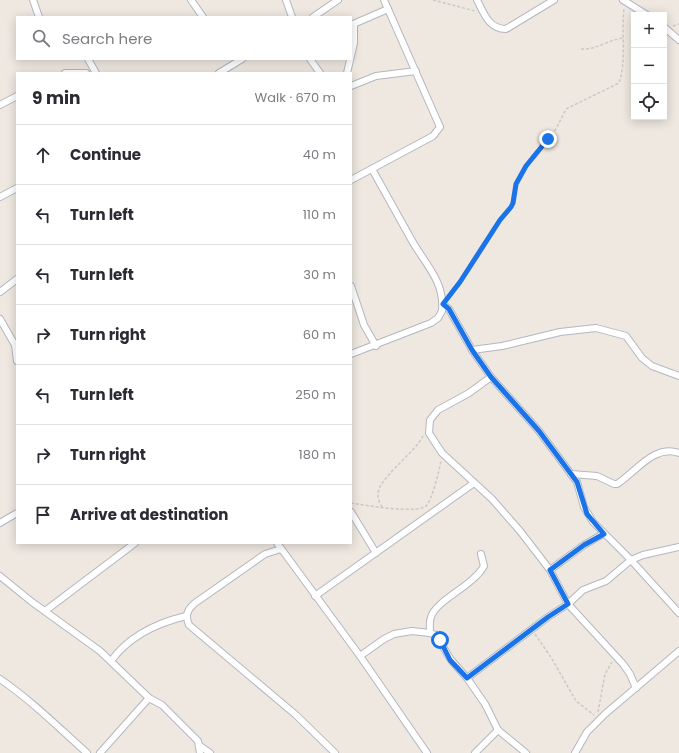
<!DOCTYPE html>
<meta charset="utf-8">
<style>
body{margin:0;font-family:Poppins,sans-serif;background:#f2f2f3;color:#2b2b33}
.controls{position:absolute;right:12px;top:12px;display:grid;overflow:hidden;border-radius:0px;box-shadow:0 2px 10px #0003}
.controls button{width:36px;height:36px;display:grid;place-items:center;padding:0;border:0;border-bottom:1px solid #e1e1e2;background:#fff;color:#2b2b33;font:20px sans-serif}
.stop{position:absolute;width:12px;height:12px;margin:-9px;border:3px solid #1a73e8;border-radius:50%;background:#fff}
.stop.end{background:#1a73e8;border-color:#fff;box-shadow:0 1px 4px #0008}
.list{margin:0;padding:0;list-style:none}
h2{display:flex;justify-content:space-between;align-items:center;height:52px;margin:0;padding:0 16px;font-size:17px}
h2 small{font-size:13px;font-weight:400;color:#7c7c81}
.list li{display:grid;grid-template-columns:26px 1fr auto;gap:12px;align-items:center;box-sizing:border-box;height:60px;padding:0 16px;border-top:1px solid #e1e1e2}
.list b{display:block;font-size:15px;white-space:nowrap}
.list em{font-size:13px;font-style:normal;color:#7c7c81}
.icon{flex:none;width:22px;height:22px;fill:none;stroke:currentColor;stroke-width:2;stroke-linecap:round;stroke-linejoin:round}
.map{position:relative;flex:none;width:679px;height:753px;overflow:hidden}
.search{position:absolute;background:#fff;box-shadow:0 2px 10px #0003;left:16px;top:16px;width:336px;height:44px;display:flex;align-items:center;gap:10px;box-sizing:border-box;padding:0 14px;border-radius:0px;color:#7c7c81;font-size:15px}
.panel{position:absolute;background:#fff;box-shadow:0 2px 10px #0003;left:16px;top:72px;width:336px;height:472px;border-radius:0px}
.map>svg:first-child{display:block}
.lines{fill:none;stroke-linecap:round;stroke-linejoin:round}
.street-casing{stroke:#b4b7c0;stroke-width:8}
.path{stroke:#c8c8c8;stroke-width:1.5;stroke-dasharray:3 2;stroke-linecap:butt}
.street{stroke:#fff;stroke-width:6}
.route{stroke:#1a73e8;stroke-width:5}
</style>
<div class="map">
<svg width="679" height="753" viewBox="0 0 679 753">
<rect width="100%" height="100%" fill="#eee8e1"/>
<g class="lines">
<g class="street-casing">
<g id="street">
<path d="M33 0 39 17"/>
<path d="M191 0 203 17"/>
<path d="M286 0 292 17"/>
<path d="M477 0C484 14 489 29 506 29L554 0"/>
<path d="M623 0 647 15"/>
<path d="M313 17 338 0"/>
<path d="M351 25 388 9"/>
<path d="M664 27 679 40"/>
<path d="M88 59 96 73"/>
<path d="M310 59 320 73"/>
<path d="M65 73H86"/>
<path d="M219 73 242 59"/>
<path d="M347 73 354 43V24"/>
<path d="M351 86 376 76 416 71"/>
<path d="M0 105 17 96"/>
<path d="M351 180 433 136 440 127 384 0"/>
<path d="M0 197 17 188"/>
<path d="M351 286 364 325 376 346"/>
<path d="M0 292 17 279"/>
<path d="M443 304 449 309 472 350 491 377 539 431 577 482 584 507 593 522 631 560 679 613"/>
<path d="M0 319 15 345 17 361"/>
<path d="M472 350 502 346 560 332 596 328 626 336 642 358 652 366 679 376"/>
<path d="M351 354 431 323 438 318 442 311C445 281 424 263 411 239 398 216 385 192 372 169"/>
<path d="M491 377 469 393 438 410 430 420 429 433 442 453 492 499 520 531 550 570 568 604 623 664 630 674 636 688"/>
<path d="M571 474 597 476 614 484H617C636 472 654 444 679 453"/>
<path d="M351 512 376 553"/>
<path d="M0 523 17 513"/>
<path d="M277 543 360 656 427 753"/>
<path d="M281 549 265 554 195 603C187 610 185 615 189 625L296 715 335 753"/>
<path d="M550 570 584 545 603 534"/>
<path d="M0 576 32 602 100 651 149 698 162 705 198 741 200 753"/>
<path d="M315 596 474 483"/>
<path d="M45 611 135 543"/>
<path d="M430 633C430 628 429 622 431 617 436 600 473 586 484 566L481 554"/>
<path d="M360 656 384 639 394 634 412 631 430 633 436 635 451 660 467 678 485 704 498 730 526 753"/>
<path d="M111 661C129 636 157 623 186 616"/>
<path d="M467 678 548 617 568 604 583 590 606 581 631 560 643 555 679 547"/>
<path d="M0 679C32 701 58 727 87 753"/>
<path d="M200 746 210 753"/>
<path d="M100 753 149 698"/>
<path d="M475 753 498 730"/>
<path d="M575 753 587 732 605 714 679 651"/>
</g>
</g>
<g class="path">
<path d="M433 0 475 11"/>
<path d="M673 26 679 24"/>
<path d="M581 49C596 50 608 40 623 38"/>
<path d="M448 298 460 282 493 229 511 207 516 184 526 166 556 129 566 109 619 83C627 59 621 33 624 9"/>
<path d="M351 503C364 505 419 515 427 505 433 496 439 471 441 461"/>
<path d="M382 507C380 504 378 499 378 495 377 479 414 454 423 436"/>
<path d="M535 634 552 659 576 701 594 715"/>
<path d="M598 712 605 674 612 662"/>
</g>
<use href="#street" class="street"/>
</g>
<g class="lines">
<path class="route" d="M440 640 450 660 467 678 548 617 568 604 550 570 584 545 604 534 587 514 577 482 539 431 491 377 472 350 449 309 443 304 460 282 500 220 511 207 513 203 516 184 526 166 548 139"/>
</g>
</svg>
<div class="controls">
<button>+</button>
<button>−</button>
<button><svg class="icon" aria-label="locate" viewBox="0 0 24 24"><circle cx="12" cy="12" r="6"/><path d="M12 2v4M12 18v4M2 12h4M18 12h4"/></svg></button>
</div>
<div class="stop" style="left:440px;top:640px"></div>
<div class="stop end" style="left:548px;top:139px"></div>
<div class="search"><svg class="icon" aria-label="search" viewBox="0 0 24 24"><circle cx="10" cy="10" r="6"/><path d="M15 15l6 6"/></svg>Search here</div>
<section class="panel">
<h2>9 min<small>Walk · 670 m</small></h2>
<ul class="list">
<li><svg class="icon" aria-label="ahead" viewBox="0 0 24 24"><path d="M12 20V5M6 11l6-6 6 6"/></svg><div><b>Continue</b></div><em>40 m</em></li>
<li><svg class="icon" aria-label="left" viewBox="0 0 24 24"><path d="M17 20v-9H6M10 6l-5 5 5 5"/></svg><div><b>Turn left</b></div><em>110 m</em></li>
<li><svg class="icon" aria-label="left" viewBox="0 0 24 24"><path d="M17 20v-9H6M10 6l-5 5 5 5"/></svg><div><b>Turn left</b></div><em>30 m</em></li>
<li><svg class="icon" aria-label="right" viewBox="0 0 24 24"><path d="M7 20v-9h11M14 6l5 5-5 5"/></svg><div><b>Turn right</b></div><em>60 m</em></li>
<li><svg class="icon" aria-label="left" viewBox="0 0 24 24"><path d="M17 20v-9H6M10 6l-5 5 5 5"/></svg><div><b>Turn left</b></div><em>250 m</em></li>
<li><svg class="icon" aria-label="right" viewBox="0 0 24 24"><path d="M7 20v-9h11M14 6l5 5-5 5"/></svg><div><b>Turn right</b></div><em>180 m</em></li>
<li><svg class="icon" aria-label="arrive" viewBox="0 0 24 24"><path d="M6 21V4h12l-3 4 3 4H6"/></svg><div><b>Arrive at destination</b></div></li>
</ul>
</section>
</div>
